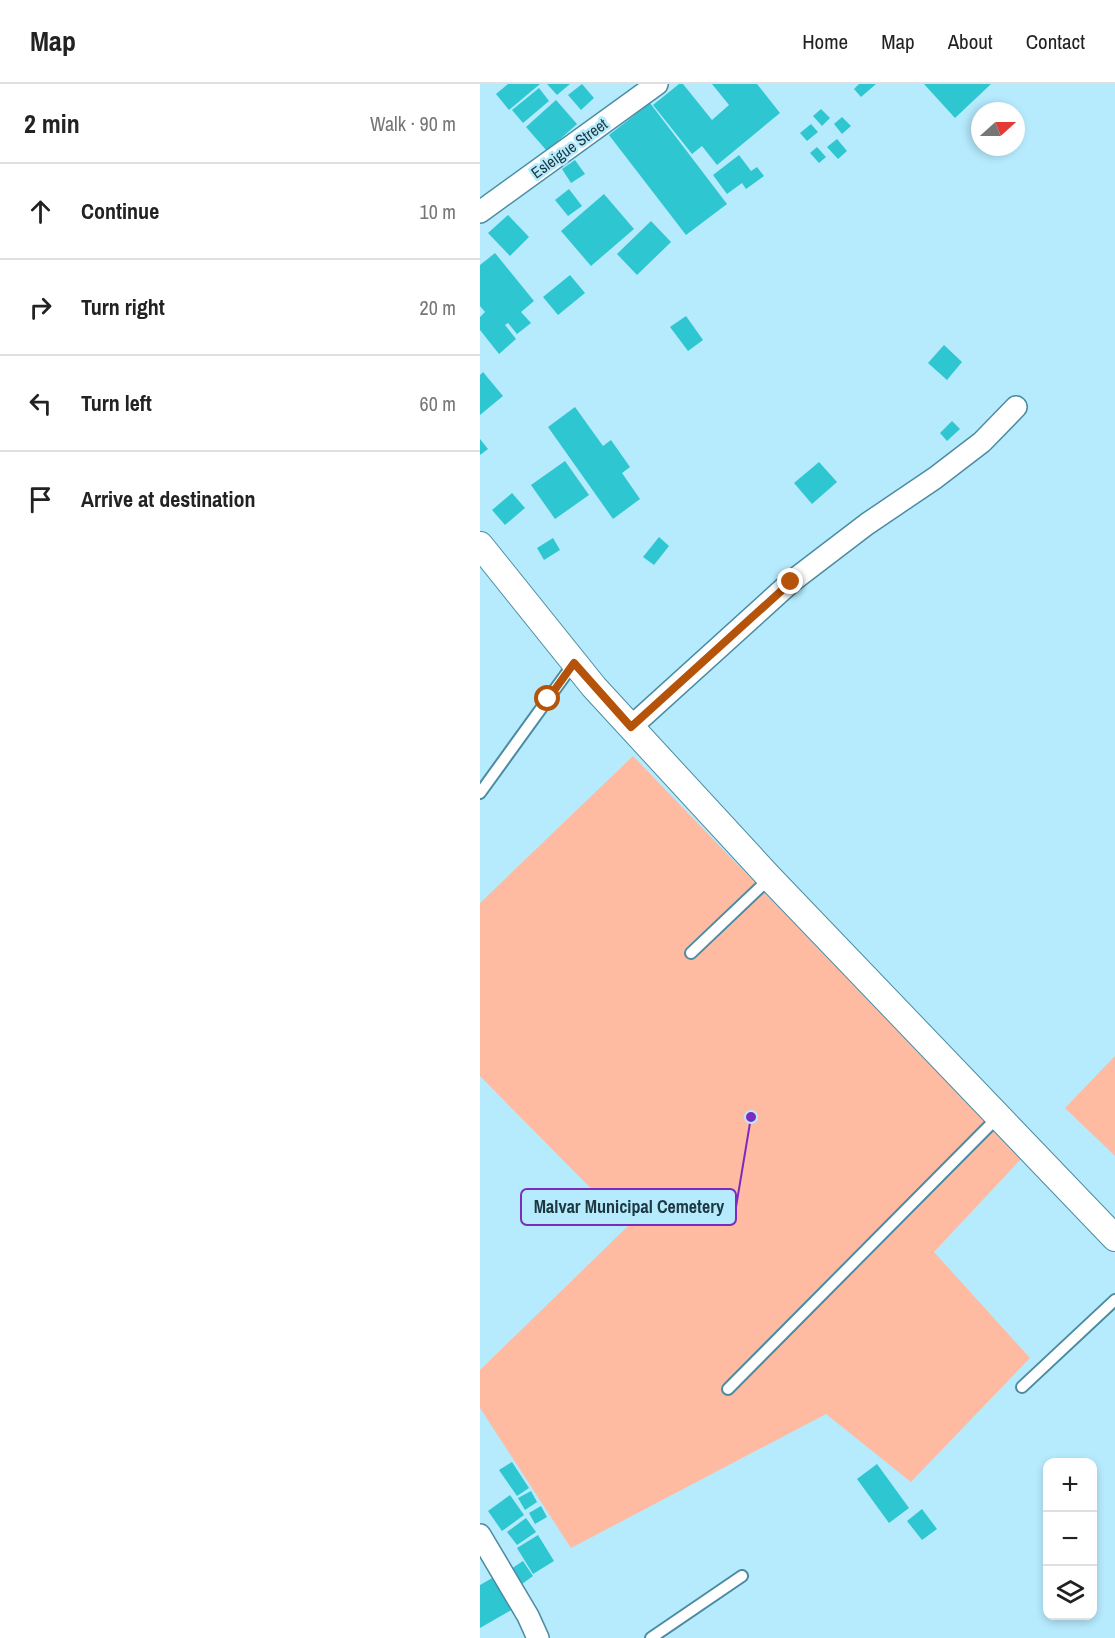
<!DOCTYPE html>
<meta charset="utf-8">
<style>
body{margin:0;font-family:"Archivo Narrow",sans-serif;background:#f6f6f6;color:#222}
.controls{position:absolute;right:18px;bottom:18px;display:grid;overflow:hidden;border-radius:12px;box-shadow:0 3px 9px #0003}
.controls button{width:54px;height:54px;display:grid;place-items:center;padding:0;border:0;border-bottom:2px solid #e0e0e0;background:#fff;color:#222;font:30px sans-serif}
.compass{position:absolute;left:491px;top:18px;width:54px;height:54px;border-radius:50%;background:#fff;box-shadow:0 3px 9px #0003;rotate:69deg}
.stop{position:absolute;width:18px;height:18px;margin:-14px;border:4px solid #b45309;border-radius:50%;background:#fff}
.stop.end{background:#b45309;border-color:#fff;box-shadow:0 2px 6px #0008}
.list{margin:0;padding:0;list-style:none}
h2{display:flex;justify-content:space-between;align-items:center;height:78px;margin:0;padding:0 24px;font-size:26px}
h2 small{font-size:20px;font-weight:400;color:#767676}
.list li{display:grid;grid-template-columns:39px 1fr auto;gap:18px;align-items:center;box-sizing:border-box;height:96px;padding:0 24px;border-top:2px solid #e0e0e0}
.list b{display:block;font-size:22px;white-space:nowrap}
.list em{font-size:20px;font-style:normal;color:#767676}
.icon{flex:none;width:33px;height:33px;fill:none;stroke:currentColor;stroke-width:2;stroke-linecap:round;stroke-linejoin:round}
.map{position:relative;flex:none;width:635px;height:1554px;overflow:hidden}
header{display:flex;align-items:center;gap:36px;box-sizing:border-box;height:84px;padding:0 30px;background:#fff;border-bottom:2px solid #e0e0e0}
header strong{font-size:28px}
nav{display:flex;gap:33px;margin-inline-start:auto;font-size:21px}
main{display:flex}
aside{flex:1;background:#fff}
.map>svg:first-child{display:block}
.green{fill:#ffbba2}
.building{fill:#2ec6d0}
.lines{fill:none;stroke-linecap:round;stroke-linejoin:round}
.service-casing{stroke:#4b8ca2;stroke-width:14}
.minor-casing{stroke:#4b8ca2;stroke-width:24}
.tertiary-casing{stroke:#4b8ca2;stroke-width:28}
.service{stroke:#fff;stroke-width:10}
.minor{stroke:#fff;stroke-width:21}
.tertiary{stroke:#fff;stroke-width:26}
.route{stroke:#b45309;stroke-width:8}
.labels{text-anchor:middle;stroke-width:5;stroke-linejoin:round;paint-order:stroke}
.street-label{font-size:16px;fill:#1d3841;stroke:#b6ebfd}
.leader{fill:none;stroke:#7b2cbf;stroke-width:2}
.callout-dot{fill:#7b2cbf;stroke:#b6ebfd;stroke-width:2}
.callout{fill:#b6ebfd;stroke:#7b2cbf;stroke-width:2}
.callout-label{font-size:18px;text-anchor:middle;font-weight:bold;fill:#1d3841}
</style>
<header>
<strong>Map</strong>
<nav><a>Home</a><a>Map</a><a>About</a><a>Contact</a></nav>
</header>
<main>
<aside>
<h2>2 min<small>Walk · 90 m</small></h2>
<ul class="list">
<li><svg class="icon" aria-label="ahead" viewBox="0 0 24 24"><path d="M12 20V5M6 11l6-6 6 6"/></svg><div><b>Continue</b></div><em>10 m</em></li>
<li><svg class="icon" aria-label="right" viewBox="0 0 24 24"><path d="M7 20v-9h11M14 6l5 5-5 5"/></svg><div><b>Turn right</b></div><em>20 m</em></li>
<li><svg class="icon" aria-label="left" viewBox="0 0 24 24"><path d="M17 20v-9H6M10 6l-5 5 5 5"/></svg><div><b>Turn left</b></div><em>60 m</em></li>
<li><svg class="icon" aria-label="arrive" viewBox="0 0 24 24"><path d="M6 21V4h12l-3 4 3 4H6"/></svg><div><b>Arrive at destination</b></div></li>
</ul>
</aside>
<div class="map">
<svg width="635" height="1554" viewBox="0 0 635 1554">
<rect width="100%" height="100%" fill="#b6ebfd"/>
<g class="green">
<path d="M153 672 541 1075 454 1168 550 1274 431 1398 346 1330 91 1464 0 1324V1286L148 1142 0 992V819Z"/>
<path d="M635 972V1072L585 1024Z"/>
</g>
<g class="building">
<path d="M28 0H60L29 26 16 10Z"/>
<path d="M67 0H90L77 11Z"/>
<path d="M102 0 114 14 101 26 88 11Z"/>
<path d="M199 0H203L232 36 249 21 232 0H277L300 29 237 81 222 62 212 70 173 21Z"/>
<path d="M379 0H396L381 13 374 5Z"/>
<path d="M444 0H511L475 34Z"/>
<path d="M59 4 69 17 43 39 32 26Z"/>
<path d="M76 16 97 40 67 67 46 43Z"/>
<path d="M170 19 247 120 206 151 129 51Z"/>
<path d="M341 25 350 34 342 42 333 32Z"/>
<path d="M362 33 371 42 362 50 354 40Z"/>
<path d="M331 40 338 48 327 57 320 49Z"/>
<path d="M357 55 367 67 358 75 347 63Z"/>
<path d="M337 63 346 73 339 79 330 69Z"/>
<path d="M259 71 271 87 277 83 284 92 266 105 262 99 247 110 233 91Z"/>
<path d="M95 76 105 90 91 99 82 85Z"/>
<path d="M89 105 102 122 88 132 75 116Z"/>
<path d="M124 110 154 145 111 182 81 147Z"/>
<path d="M28 131 49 153 30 172 8 149Z"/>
<path d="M171 137 191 158 157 191 137 170Z"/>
<path d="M15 169 54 217 41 228 51 239 37 250 28 239 25 241 36 255 19 270 0 246V233L5 228 0 222V181Z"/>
<path d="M90 191 105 209 78 231 63 213Z"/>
<path d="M206 232 223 256 208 267 190 243Z"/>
<path d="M464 261 482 278 467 296 448 279Z"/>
<path d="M3 288 23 312 0 331V291Z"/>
<path d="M95 323 123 362 131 356 150 383 142 389 160 415 133 435 68 343Z"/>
<path d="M472 337 480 345 467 357 460 349Z"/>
<path d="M0 355 8 365 0 371Z"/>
<path d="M85 377 109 411 75 435 51 401Z"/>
<path d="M339 378 357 398 332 420 314 399Z"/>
<path d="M32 409 45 424 25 441 12 426Z"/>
<path d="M179 453 189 462 174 481 163 473Z"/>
<path d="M73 454 80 466 64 476 57 464Z"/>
<path d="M32 1378 49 1404 37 1412 19 1386Z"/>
<path d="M397 1380 429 1424 409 1439 377 1395Z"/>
<path d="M51 1407 57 1418 45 1426 38 1414Z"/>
<path d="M30 1411 44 1431 22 1447 8 1427Z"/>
<path d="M61 1422 67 1433 55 1440 49 1429Z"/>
<path d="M442 1425 457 1445 442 1456 427 1437Z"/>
<path d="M46 1434 56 1448 37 1461 27 1448Z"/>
<path d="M58 1451 74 1477 53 1490 37 1464Z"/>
<path d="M43 1477 53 1492 42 1500 31 1485Z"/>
<path d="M14 1493 33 1525 0 1544V1501Z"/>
</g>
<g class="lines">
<g class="service-casing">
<g id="service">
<path d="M0 709 94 579"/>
<path d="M211 869 290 794"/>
<path d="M542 1303 635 1216"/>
<path d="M248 1305 518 1033"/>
<path d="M171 1554 262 1492"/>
</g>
</g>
<g class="minor-casing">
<g id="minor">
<path d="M0 128 177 0"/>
<path d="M151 643 311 498 387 440 455 394 502 358 536 323"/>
<path d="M0 1451 48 1532 58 1554"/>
</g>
</g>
<g class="tertiary-casing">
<path id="tertiary" d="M0 461 114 603 290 794 635 1154"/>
</g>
<use href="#service" class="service"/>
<use href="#minor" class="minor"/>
<use href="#tertiary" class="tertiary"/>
</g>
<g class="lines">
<path class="route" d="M68 615 94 579 151 643 311 498"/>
</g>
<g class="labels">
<g class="street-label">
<text transform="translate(89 64) rotate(-36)" y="6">Esleigue Street</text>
</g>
</g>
<path class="leader" d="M271 1033L256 1123"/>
<circle class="callout-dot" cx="271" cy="1033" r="6"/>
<rect class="callout" x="41" y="1105" width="215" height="36" rx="6"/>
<g class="callout-label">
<text x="149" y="1129">Malvar Municipal Cemetery</text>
</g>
</svg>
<div class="controls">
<button>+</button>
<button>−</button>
<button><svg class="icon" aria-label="layers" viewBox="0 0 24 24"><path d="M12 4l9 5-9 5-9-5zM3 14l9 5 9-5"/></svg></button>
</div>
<svg class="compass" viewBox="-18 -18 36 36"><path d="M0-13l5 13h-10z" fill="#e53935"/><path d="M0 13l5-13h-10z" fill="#767676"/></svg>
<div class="stop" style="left:68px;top:615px"></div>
<div class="stop end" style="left:311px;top:498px"></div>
</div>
</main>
